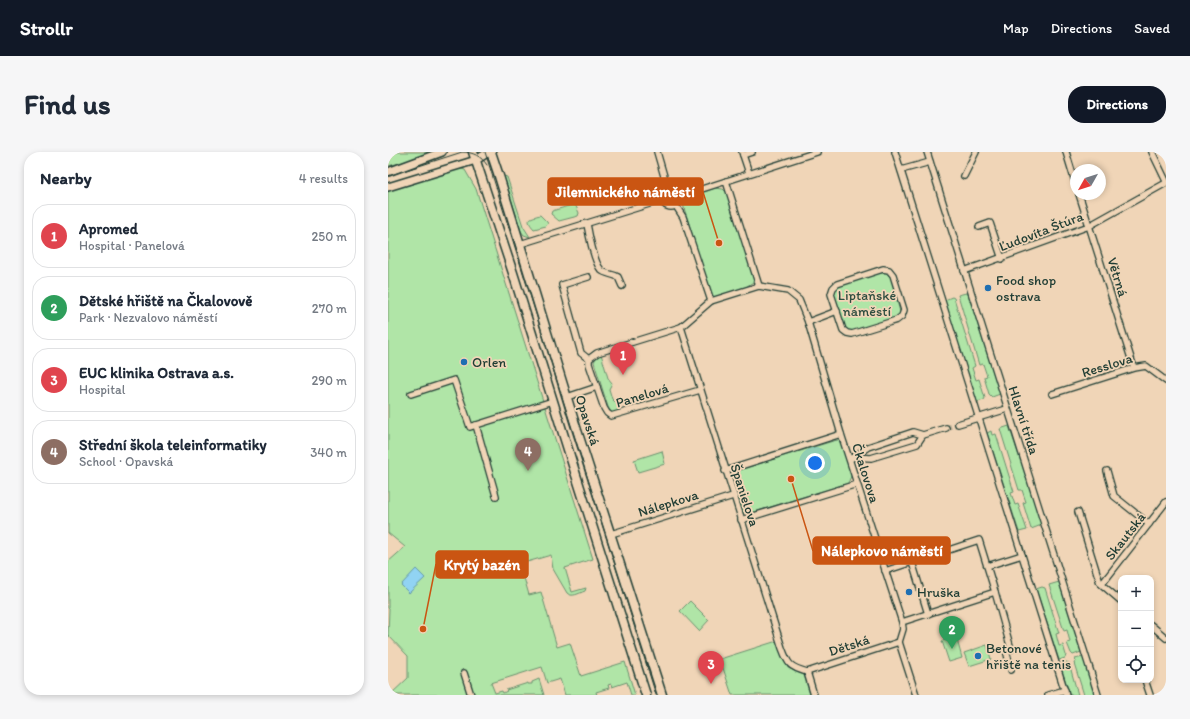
<!DOCTYPE html>
<meta charset="utf-8">
<style>
body{margin:0;font-family:Itim,sans-serif;background:#f6f6f7;color:#1f2937}
.controls{position:absolute;right:12px;bottom:12px;display:grid;overflow:hidden;border-radius:8px;box-shadow:0 2px 6px #0003}
.controls button{width:36px;height:36px;display:grid;place-items:center;padding:0;border:0;border-bottom:1px solid #e0e1e3;background:#fff;color:#1f2937;font:20px sans-serif}
.compass{position:absolute;left:682px;top:12px;width:36px;height:36px;border-radius:50%;background:#fff;box-shadow:0 2px 6px #0003;rotate:231deg}
.you{position:absolute;left:427px;top:311px;width:14px;height:14px;margin:-10px;border:3px solid #fff;border-radius:50%;background:#1a73e8;box-shadow:0 0 0 6px #1a73e833}
.badge{display:grid;place-items:center;width:26px;height:26px;border-radius:50%;background:#111827;color:#fff;font-size:13px;font-weight:700}
.pin{position:absolute;translate:-50% -33px;filter:drop-shadow(0 1px 2px #0008)}
.pin::after{content:'';position:absolute;top:21px;width:14px;height:12px;background:inherit;clip-path:polygon(0 0,100% 0,50% 100%)}
.list{margin:0;padding:0;list-style:none}
h2{display:flex;justify-content:space-between;align-items:center;height:52px;margin:0;padding:0 16px;font-size:17px}
h2 small{font-size:13px;font-weight:400;color:#747a83}
.list li{display:grid;grid-template-columns:26px 1fr auto;gap:12px;align-items:center;box-sizing:border-box;height:64px;margin:0 8px 8px;padding:0 8px;border:1px solid #e0e1e3;border-radius:16px}
.list b{display:block;font-size:15px;white-space:nowrap}
.list p{margin:0;font-size:13px;white-space:nowrap;color:#747a83}
.list em{font-size:13px;font-style:normal;color:#747a83}
.icon{flex:none;width:22px;height:22px;fill:none;stroke:currentColor;stroke-width:2;stroke-linecap:round;stroke-linejoin:round}
.map{position:relative;flex:none;width:778px;height:543px;overflow:hidden;border-radius:16px}
header{display:flex;align-items:center;gap:24px;box-sizing:border-box;height:56px;padding:0 20px;background:#111827;color:#fff}
header strong{font-size:19px}
nav{display:flex;gap:22px;margin-inline-start:auto;font-size:14px}
.intro{display:flex;align-items:center;justify-content:space-between;box-sizing:border-box;height:96px;padding:0 24px}
h1{margin:0;font-size:28px}
.button{padding:10px 18px;border-radius:16px;background:#111827;color:#fff;font-size:14px;font-weight:700}
main{display:flex;gap:24px;padding:0 24px}
aside{flex:1;background:#fff;border-radius:16px;box-shadow:0 2px 6px #0003}
.map>svg:first-child{display:block}
.green{fill:#b0e5a7;stroke:#68916e}
.water{fill:#91d3f3;stroke:#6397a7}
.lines{fill:none;stroke-linecap:round;stroke-linejoin:round}
.minor-tunnel{stroke:#c6b79d;stroke-width:5.5;stroke-dasharray:5.5 3;stroke-linecap:butt}
.minor-casing{stroke:#1f3d34;stroke-width:8}
.tertiary-casing{stroke:#1f3d34;stroke-width:10}
.secondary-casing{stroke:#1f3d34;stroke-width:11}
.minor{stroke:#f0d5b7;stroke-width:5.5}
.tertiary{stroke:#f0d5b7;stroke-width:7}
.secondary{stroke:#f0d5b7;stroke-width:8}
.tram{stroke:#1f3d34;stroke-width:1}
.poi-dot{fill:#1f6fb2;stroke:#f0d5b7;stroke-width:1.5}
.labels{text-anchor:middle;stroke-width:3.5;stroke-linejoin:round;paint-order:stroke}
.street-label{font-size:14px;fill:#1f3d34;stroke:#f0d5b7}
.poi-label{font-size:14px;fill:#1f3d34;stroke:#f0d5b7;text-anchor:start}
.park-label{font-size:14px;fill:#2e4e40;stroke:#f0d5b7}
.leader{fill:none;stroke:#ca5512;stroke-width:1.5}
.callout-dot{fill:#ca5512;stroke:#f0d5b7;stroke-width:1.5}
.callout{fill:#ca5512;stroke:#ca5512;stroke-width:1.5}
.callout-label{font-size:15px;text-anchor:middle;font-weight:bold;fill:#fff}
</style>
<header>
<strong>Strollr</strong>
<nav><a>Map</a><a>Directions</a><a>Saved</a></nav>
</header>
<div class="intro"><h1>Find us</h1><a class="button">Directions</a></div>
<main>
<aside>
<h2>Nearby<small>4 results</small></h2>
<ul class="list">
<li><span class="badge" style="background:#e0444e">1</span><div><b>Apromed</b><p>Hospital · Panelová</p></div><em>250 m</em></li>
<li><span class="badge" style="background:#2e9e5b">2</span><div><b>Dětské hřiště na Čkalovově</b><p>Park · Nezvalovo náměstí</p></div><em>270 m</em></li>
<li><span class="badge" style="background:#e0444e">3</span><div><b>EUC klinika Ostrava a.s.</b><p>Hospital</p></div><em>290 m</em></li>
<li><span class="badge" style="background:#8d6e63">4</span><div><b>Střední škola teleinformatiky</b><p>School · Opavská</p></div><em>340 m</em></li>
</ul>
</aside>
<div class="map">
<svg width="778" height="543" viewBox="0 0 778 543">
<rect width="100%" height="100%" fill="#f0d5b7"/>
<filter id="ink" filterUnits="userSpaceOnUse"><feTurbulence type="fractalNoise" baseFrequency=".025" numOctaves="2"/><feDisplacementMap in="SourceGraphic" scale="8" xChannelSelector="R" yChannelSelector="G"/><feConvolveMatrix kernelMatrix="1 2 1 2 8 2 1 2 1" color-interpolation-filters="sRGB"/></filter>
<g filter="url(#ink)">
<g class="green">
<path d="M0 0H40L31 6 0 14Z"/>
<path d="M70 16 77 18 88 37 205 407 177 416 184 440 198 436 197 439C191 441 184 446 179 441L165 417 163 403 132 412 141 443 153 440 169 495 182 491 193 524 237 510 247 543H243L239 530 224 535 223 532 220 533 221 536 208 540 209 543H177L172 527 159 531 154 515 103 531 107 541 114 539 115 541 119 539 118 538 140 531V532H144V530L151 527 156 543H2L20 526V504L0 483 1 457 0 456V410L17 395 0 381V39Z"/>
<path d="M116 24 119 25 135 74 142 85 136 83 133 79Z"/>
<path d="M327 36 335 37 339 41 366 127 365 130 358 135 326 145 322 140 296 56 295 49 302 45Z"/>
<path d="M187 52 191 61 190 64 171 69 163 62 164 59Z"/>
<path d="M152 63 159 70 160 72 158 74 146 77C137 67 141 66 152 63Z"/>
<path d="M492 121H498L503 126 512 160 510 165 465 181 456 177 446 143 448 134Z"/>
<path d="M578 141 580 142 612 242 604 245 601 242 596 225 599 224 595 212 591 213 570 143Z"/>
<path d="M564 145 566 146 587 214 584 216 588 228 591 227 597 246 596 248 589 250 557 149 559 147Z"/>
<path d="M213 202 220 226 224 231 221 237 224 247 229 252 233 261 229 262 223 260 220 255 206 210 209 203Z"/>
<path d="M621 274 653 371 651 374 643 377 635 351 638 350 634 338H631L612 277Z"/>
<path d="M603 279 604 283 608 282 626 340 623 341 627 353 630 352 639 378 631 380 599 281Z"/>
<path d="M450 288 454 292 464 322 460 331 360 362 354 360 343 324 347 319 445 289Z"/>
<path d="M274 299 277 312 250 320 246 308Z"/>
<path d="M671 430 693 500 685 503 683 501 679 491 682 490 679 478 676 479 661 433Z"/>
<path d="M654 435 657 436 671 481 668 482 671 494 675 493 678 503 677 506 671 508 648 437Z"/>
<path d="M302 449 321 468 311 479 292 459Z"/>
<path d="M568 484 574 506 561 510 554 489Z"/>
<path d="M389 489 400 516 416 523 422 543H344L332 507Z"/>
<path d="M599 493 603 507 581 514 576 501Z"/>
<path d="M695 505 707 543H696L686 511 688 510 687 507Z"/>
<path d="M678 510 681 511 690 543H682L672 512Z"/>
</g>
<path class="water" d="M28 417 37 426 21 441 13 433Z"/>
<g class="lines">
<path class="minor-tunnel" d="M558 276 570 272"/>
<g class="minor-casing">
<g id="minor">
<path d="M269 0 280 38"/>
<path d="M354 0 361 21"/>
<path d="M507 0 678 543"/>
<path d="M539 0 710 543"/>
<path d="M678 0 688 33"/>
<path d="M764 0 778 29"/>
<path d="M355 3 364 0"/>
<path d="M513 18 542 10"/>
<path d="M576 24 588 0"/>
<path d="M338 29 371 134"/>
<circle cx="283" cy="46" r="9"/>
<path d="M691 42 746 216"/>
<path d="M292 44 429 0"/>
<path d="M288 54 295 65 323 149"/>
<path d="M199 72C201 83 206 110 213 118 217 122 225 122 230 125L234 134"/>
<path d="M591 75 602 71 614 107"/>
<path d="M132 92 274 48"/>
<path d="M495 117 501 118 505 123 516 158 514 164 509 168 464 182 459 181 455 178 443 142 445 136 449 132Z"/>
<path d="M576 119 701 74 778 31"/>
<path d="M200 125 174 133 193 201 198 205 201 207"/>
<path d="M420 170 449 159"/>
<path d="M293 175 209 201 201 207V212L216 256 219 261 223 264 312 238"/>
<path d="M23 242 66 228 82 275 165 249"/>
<path d="M664 242 746 216 758 214 778 229"/>
<path d="M179 245 209 235"/>
<path d="M570 272 619 257"/>
<path d="M88 273 108 344"/>
<path d="M466 305 483 306 529 292 535 283 558 276"/>
<path d="M464 306 480 295 525 280 535 283"/>
<path d="M337 319 453 282"/>
<path d="M719 319 726 344 761 372"/>
<path d="M690 360 712 431 733 449"/>
<path d="M353 368 469 332"/>
<path d="M223 382 345 344"/>
<path d="M524 410 540 462"/>
<path d="M599 414 634 403"/>
<path d="M497 419 591 388 607 440 514 470"/>
<path d="M714 432 778 350"/>
<path d="M607 440 623 497 618 498 623 518"/>
<path d="M763 473 778 486"/>
<path d="M419 520C401 515 400 512 394 496L293 175 323 149 371 134 400 139 411 148 420 170 453 282 514 470 515 477 511 490 528 543"/>
<path d="M419 520 511 490"/>
<path d="M419 520 426 543"/>
<path d="M76 521 83 543"/>
<path d="M757 528 762 543"/>
<path d="M660 543 677 538"/>
</g>
</g>
<g class="tertiary-casing">
<g id="tertiary">
<path d="M0 20 54 0"/>
<path d="M0 35 88 8 101 0"/>
</g>
</g>
<g class="secondary-casing">
<g id="secondary">
<path d="M85 0 125 121 188 323 258 543"/>
<path d="M103 0 111 24 186 269 274 543"/>
</g>
</g>
<use href="#minor" class="minor"/>
<use href="#tertiary" class="tertiary"/>
<use href="#secondary" class="secondary"/>
<g class="tram">
<path d="M97 0 268 543"/>
<path d="M0 24 74 0C85 0 93 4 99 13"/>
</g>
</g>
</g>
<g class="poi-dot">
<circle cx="600" cy="136" r="4"/>
<circle cx="76" cy="210" r="4"/>
<circle cx="521" cy="440" r="4"/>
<circle cx="590" cy="504" r="4"/>
</g>
<g class="labels">
<g class="street-label">
<text transform="translate(653 79) rotate(-21)" y="5">Ľudovíta Štúra</text>
<text transform="translate(730 125) rotate(73)" y="5">Větrná</text>
<text transform="translate(719 213) rotate(-17)" y="5">Resslova</text>
<text transform="translate(254 243) rotate(-17)" y="5">Panelová</text>
<text transform="translate(200 268) rotate(72)" y="5">Opavská</text>
<text transform="translate(636 268) rotate(72)" y="5">Hlavní třída</text>
<text transform="translate(478 321) rotate(72)" y="5">Čkalovova</text>
<text transform="translate(357 343) rotate(72)" y="5">Španielova</text>
<text transform="translate(280 351) rotate(-17)" y="5">Nálepkova</text>
<text transform="translate(737 384) rotate(-52)" y="5">Skautská</text>
<text transform="translate(461 493) rotate(-18)" y="5">Dětská</text>
</g>
<g class="poi-label">
<text x="608" y="133">Food shop<tspan x="608" dy="16">ostrava</tspan></text>
<text x="84" y="215">Orlen</text>
<text x="529" y="445">Hruška</text>
<text x="598" y="501">Betonové<tspan x="598" dy="16">hřiště na tenis</tspan></text>
</g>
<g class="park-label">
<text x="479" y="148">Liptaňské<tspan x="479" dy="16">náměstí</tspan></text>
</g>
</g>
<path class="leader" d="M331 91L315 40M403 327L425 399M35 477L48 412"/>
<g class="callout-dot">
<circle cx="331" cy="91" r="4"/>
<circle cx="403" cy="327" r="4"/>
<circle cx="35" cy="477" r="4"/>
</g>
<g class="callout">
<rect x="160" y="26" width="155" height="27" rx="4"/>
<rect x="425" y="385" width="137" height="27" rx="4"/>
<rect x="48" y="399" width="92" height="27" rx="4"/>
</g>
<g class="callout-label">
<text x="237" y="45">Jilemnického náměstí</text>
<text x="494" y="404">Nálepkovo náměstí</text>
<text x="94" y="418">Krytý bazén</text>
</g>
</svg>
<div class="controls">
<button>+</button>
<button>−</button>
<button><svg class="icon" aria-label="locate" viewBox="0 0 24 24"><circle cx="12" cy="12" r="6"/><path d="M12 2v4M12 18v4M2 12h4M18 12h4"/></svg></button>
</div>
<svg class="compass" viewBox="-18 -18 36 36"><path d="M0-13l5 13h-10z" fill="#e53935"/><path d="M0 13l5-13h-10z" fill="#747a83"/></svg>
<div class="you"></div>
<div class="pin badge" style="left:235px;top:223px;background:#e0444e">1</div>
<div class="pin badge" style="left:564px;top:497px;background:#2e9e5b">2</div>
<div class="pin badge" style="left:323px;top:532px;background:#e0444e">3</div>
<div class="pin badge" style="left:140px;top:319px;background:#8d6e63">4</div>
</div>
</main>
